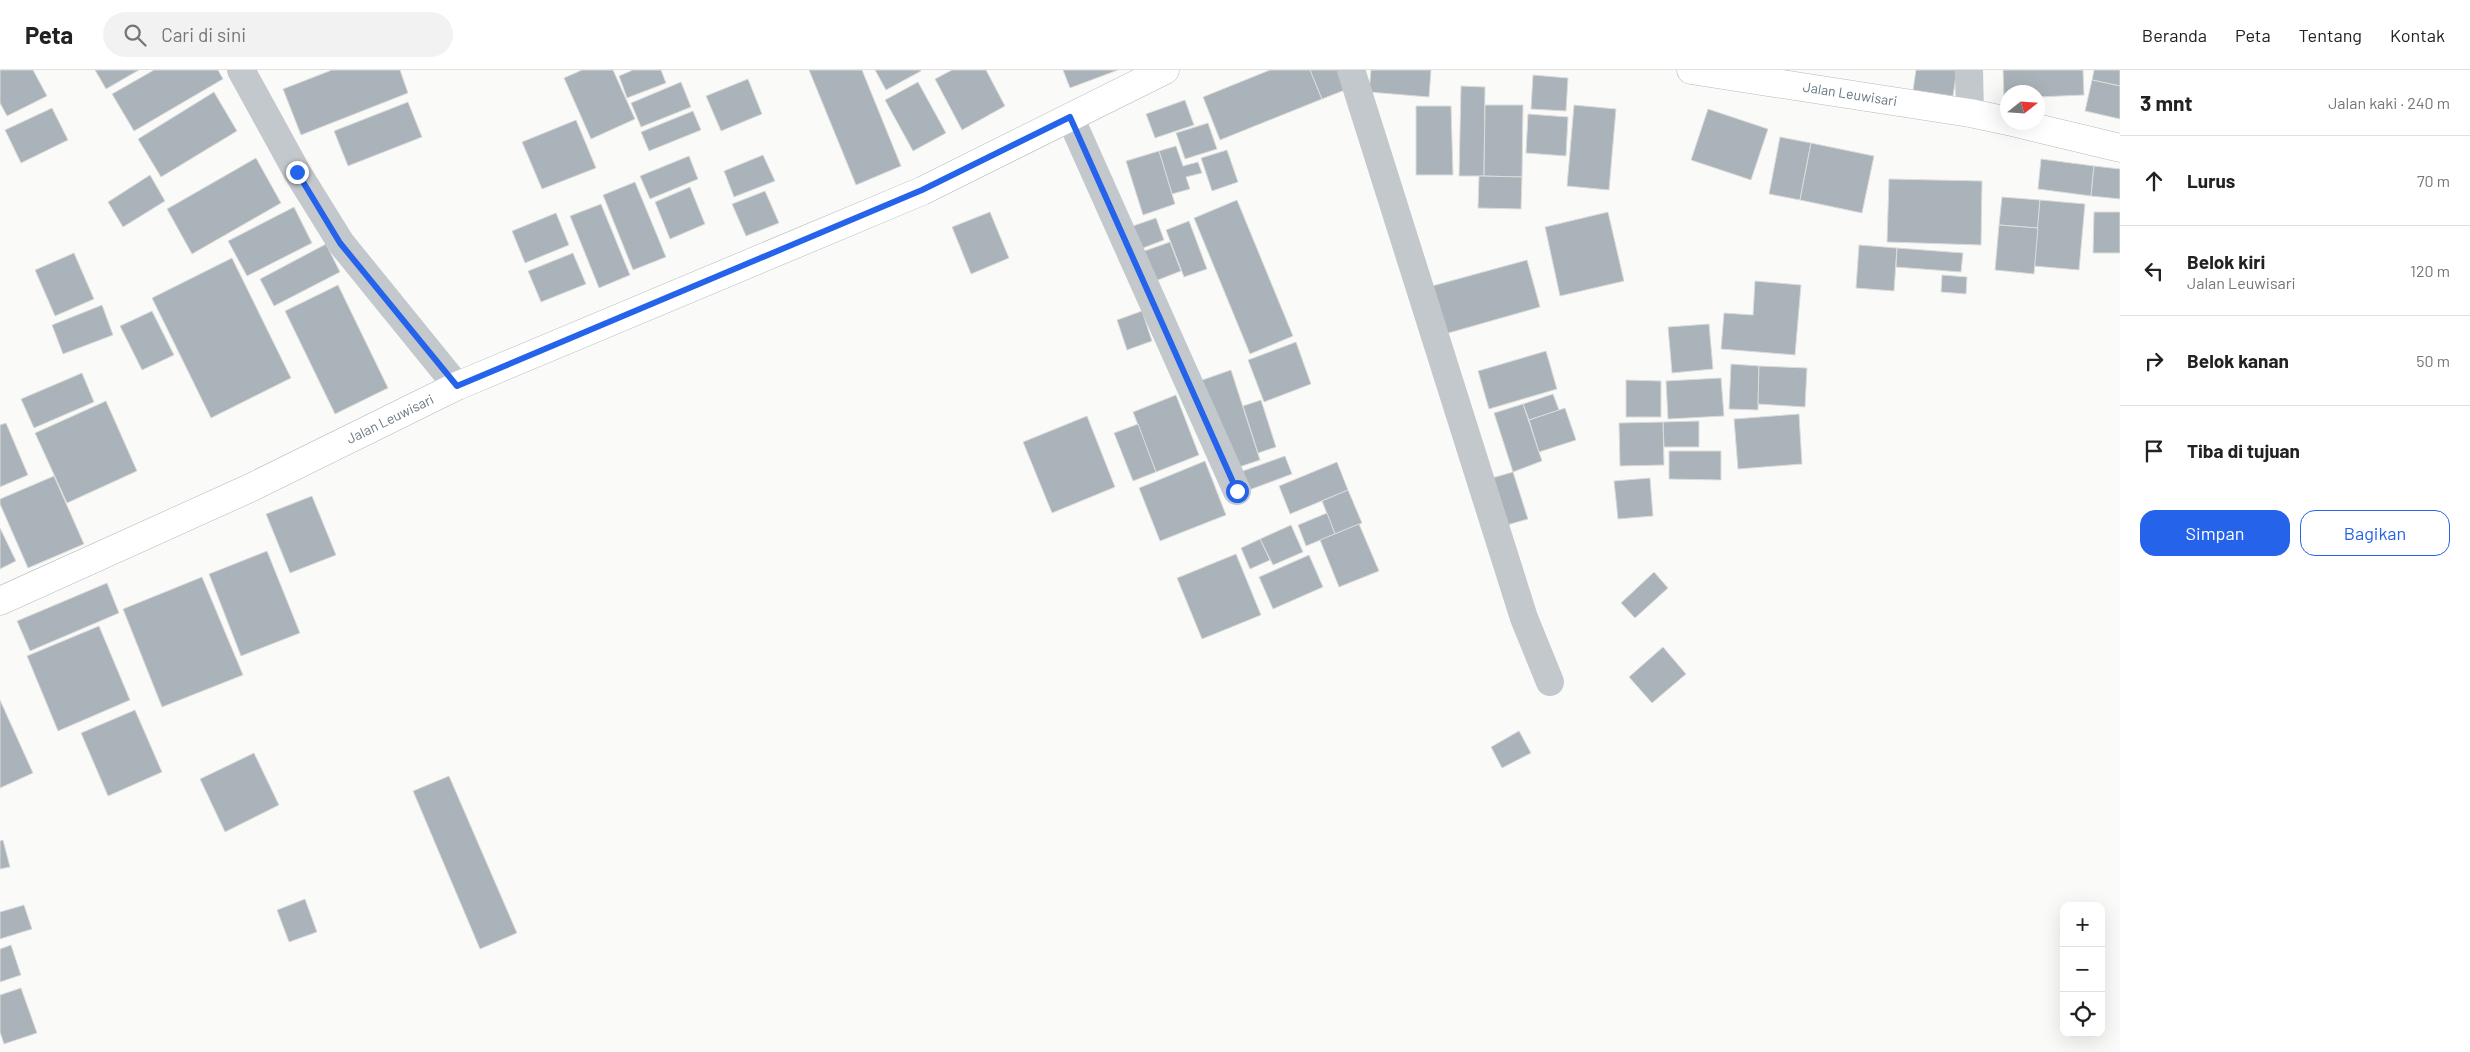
<!DOCTYPE html>
<html lang="id">
<meta charset="utf-8">
<style>
body{margin:0;font-family:Barlow,sans-serif;background:#f2f2f2;color:#222}
.controls{position:absolute;right:15px;bottom:15px;display:grid;overflow:hidden;border-radius:10px;box-shadow:0 5px 20px #0002}
.controls button{width:45px;height:45px;display:grid;place-items:center;padding:0;border:0;border-bottom:1px solid #e0e0e0;background:#fff;color:#222;font:25px sans-serif}
.compass{position:absolute;left:2000px;top:15px;width:45px;height:45px;border-radius:50%;background:#fff;box-shadow:0 5px 20px #0002;rotate:73deg}
.stop{position:absolute;width:15px;height:15px;margin:-11px;border:4px solid #2563eb;border-radius:50%;background:#fff}
.stop.end{background:#2563eb;border-color:#fff;box-shadow:0 1px 5px #0008}
.list{margin:0;padding:0;list-style:none}
h2{display:flex;justify-content:space-between;align-items:center;height:65px;margin:0;padding:0 20px;font-size:21px}
h2 small{font-size:16px;font-weight:400;color:#767676}
.list li{display:grid;grid-template-columns:32px 1fr auto;gap:15px;align-items:center;box-sizing:border-box;height:90px;padding:0 20px;border-top:1px solid #e0e0e0}
.list b{display:block;font-size:19px;white-space:nowrap}
.list p{margin:0;font-size:16px;white-space:nowrap;color:#767676}
.list em{font-size:16px;font-style:normal;color:#767676}
.actions{display:flex;gap:10px;padding:15px 20px}
.actions a{flex:1;padding:11px 0;border:1px solid #2563eb;border-radius:15px;text-align:center;font-size:18px;color:#2563eb}
.actions .main{background:#2563eb;color:#fff}
.icon{flex:none;width:28px;height:28px;fill:none;stroke:currentColor;stroke-width:2;stroke-linecap:round;stroke-linejoin:round}
.map{position:relative;flex:none;width:2120px;height:982px;overflow:hidden}
header{display:flex;align-items:center;gap:30px;box-sizing:border-box;height:70px;padding:0 25px;background:#fff;border-bottom:1px solid #e0e0e0}
header strong{font-size:24px}
nav{display:flex;gap:28px;margin-inline-start:auto;font-size:18px}
.search{width:350px;height:45px;background:#f2f2f2;display:flex;align-items:center;gap:12px;box-sizing:border-box;padding:0 18px;border-radius:28px;color:#767676;font-size:19px}
main{display:flex}
aside{flex:1;background:#fff}
.map>svg:first-child{display:block}
.building{fill:#aab3b9;stroke:#dcdcda}
.lines{fill:none;stroke-linecap:round;stroke-linejoin:round}
.major-casing{stroke:#b5babe;stroke-width:29}
.minor{stroke:#c3c8cc;stroke-width:28}
.major{stroke:#fff;stroke-width:28}
.route{stroke:#2563eb;stroke-width:6}
.labels{text-anchor:middle;stroke-width:5;stroke-linejoin:round;paint-order:stroke}
.street-label{font-size:14px;fill:#657683;stroke:#fff}
</style>
<header>
<strong>Peta</strong>
<div class="search"><svg class="icon" aria-label="search" viewBox="0 0 24 24"><circle cx="10" cy="10" r="6"/><path d="M15 15l6 6"/></svg>Cari di sini</div>
<nav><a>Beranda</a><a>Peta</a><a>Tentang</a><a>Kontak</a></nav>
</header>
<main>
<div class="map">
<svg width="2120" height="982" viewBox="0 0 2120 982">
<rect width="100%" height="100%" fill="#fafaf8"/>
<g class="building">
<path d="M0 0H33L47 26 7 46 0 33Z"/>
<path d="M95 0H139L106 19Z"/>
<path d="M154 0H218L223 9 134 61 112 24Z"/>
<path d="M332 0H400L408 23 301 65 283 19Z"/>
<path d="M582 0H613L635 49 591 69 564 8Z"/>
<path d="M633 0H661L666 13 627 28 619 6Z"/>
<path d="M809 0H862L901 96 856 115Z"/>
<path d="M875 0H921V1L886 20Z"/>
<path d="M952 0H986L1005 36 962 60 935 9Z"/>
<path d="M1063 0H1118L1070 18Z"/>
<path d="M1270 0H1310L1322 29 1220 70 1203 27Z"/>
<path d="M1310 0H1343L1350 18 1322 29Z"/>
<path d="M1371 0H1431L1429 27 1369 22Z"/>
<path d="M1916 0H1957L1953 26 1913 20Z"/>
<path d="M2003 0H2083L2084 25 2038 27V22H2008V28H2004Z"/>
<path d="M2094 0H2120V16L2092 10Z"/>
<path d="M1533 5 1568 8 1566 41 1531 39Z"/>
<path d="M748 9 762 44 721 61 706 26Z"/>
<path d="M2092 10 2120 16V49L2085 41Z"/>
<path d="M681 12 691 37 641 57 631 33Z"/>
<path d="M918 12 946 63 913 81 885 30Z"/>
<path d="M1461 16 1485 17 1484 106H1459Z"/>
<path d="M214 22 237 61 161 107 138 69Z"/>
<path d="M1185 30 1194 55 1155 68 1146 44Z"/>
<path d="M408 32 422 67 348 96 334 61Z"/>
<path d="M1485 35H1523L1522 107 1484 106Z"/>
<path d="M1574 35 1616 39 1609 120 1567 116Z"/>
<path d="M1416 36H1451L1453 105H1416Z"/>
<path d="M52 38 68 70 21 93 5 60Z"/>
<path d="M1708 39 1768 59 1751 110 1691 90Z"/>
<path d="M693 41 701 60 649 81 641 62Z"/>
<path d="M1528 44 1568 47 1566 86 1526 83Z"/>
<path d="M576 50 596 98 542 119 522 72Z"/>
<path d="M1208 53 1217 79 1185 89 1176 63Z"/>
<path d="M1780 67 1811 73 1800 130 1769 124Z"/>
<path d="M1811 73 1874 86 1862 143 1800 130Z"/>
<path d="M1176 76 1183 96 1198 92 1202 103 1186 107 1190 119 1172 124 1159 81Z"/>
<path d="M1227 80 1238 112 1212 121 1201 88Z"/>
<path d="M1159 81 1175 134 1143 145 1126 91Z"/>
<path d="M763 85 775 111 734 127 724 101Z"/>
<path d="M689 86 698 109 650 129 640 106Z"/>
<path d="M256 88 281 133 192 184 167 139Z"/>
<path d="M2041 89 2094 96 2091 126 2038 119Z"/>
<path d="M2094 96 2120 99V129L2091 126Z"/>
<path d="M150 105 165 131 123 157 108 132Z"/>
<path d="M1479 106 1522 107 1521 139 1478 138Z"/>
<path d="M1889 109 1982 111 1981 175 1887 172Z"/>
<path d="M635 112 666 187 633 200 603 125Z"/>
<path d="M690 117 705 154 670 169 655 132Z"/>
<path d="M765 121 779 153 746 166 732 134Z"/>
<path d="M2002 127 2040 130 2038 158 1999 155Z"/>
<path d="M1237 130 1293 266 1250 284 1194 148Z"/>
<path d="M2040 130 2085 134 2079 200 2034 196Z"/>
<path d="M601 134 630 205 599 218 570 146Z"/>
<path d="M294 137 312 173 247 206 228 171Z"/>
<path d="M990 142 1009 188 971 204 952 157Z"/>
<path d="M1608 142 1624 211 1560 226 1545 157Z"/>
<path d="M2094 142H2120V183H2093Z"/>
<path d="M556 143 569 175 525 193 512 161Z"/>
<path d="M1156 148 1164 170 1135 181 1127 158Z"/>
<path d="M1189 151 1207 199 1184 207 1166 160Z"/>
<path d="M1999 155 2038 158 2034 204 1995 200Z"/>
<path d="M1170 172 1181 201 1145 215 1133 185Z"/>
<path d="M326 174 340 202 274 236 260 209Z"/>
<path d="M1859 175 1897 178 1894 221 1856 218Z"/>
<path d="M1897 178 1963 183 1961 202 1896 197Z"/>
<path d="M74 183 94 229 55 246 35 200Z"/>
<path d="M573 183 586 214 541 232 528 201Z"/>
<path d="M232 188 291 308 211 348 152 228Z"/>
<path d="M1527 190 1540 237 1445 264 1432 216Z"/>
<path d="M1942 205 1967 207 1966 224 1941 222Z"/>
<path d="M1755 211 1801 215 1795 285 1721 279 1724 243 1753 245Z"/>
<path d="M338 215 388 318 335 344 285 241Z"/>
<path d="M102 235 113 265 63 284 52 255Z"/>
<path d="M152 241 174 285 142 300 120 256Z"/>
<path d="M1142 241 1152 271 1127 280 1117 250Z"/>
<path d="M1709 254 1713 299 1672 303 1668 257Z"/>
<path d="M1296 272 1311 314 1264 332 1248 290Z"/>
<path d="M1546 281 1557 319 1489 339 1478 301Z"/>
<path d="M1731 294 1759 296 1758 340 1729 339Z"/>
<path d="M1759 296 1807 298 1805 337 1758 334Z"/>
<path d="M1231 300 1260 390 1218 404 1188 315Z"/>
<path d="M82 303 94 332 34 358 21 329Z"/>
<path d="M1721 308 1724 346 1668 349 1666 311Z"/>
<path d="M1626 310 1661 311V347H1626Z"/>
<path d="M1553 324 1559 340 1529 350 1523 334Z"/>
<path d="M1176 325 1199 385 1156 402 1133 342Z"/>
<path d="M1261 330 1276 377 1258 383 1243 336Z"/>
<path d="M106 331 137 401 67 433 35 363Z"/>
<path d="M1523 334 1542 391 1513 402 1494 343Z"/>
<path d="M1565 338 1576 370 1539 382 1529 350Z"/>
<path d="M1799 344 1802 394 1738 399 1734 349Z"/>
<path d="M1087 346 1115 417 1052 443 1023 372Z"/>
<path d="M1699 351V377H1664L1663 352Z"/>
<path d="M1663 352 1664 395 1620 396 1619 353Z"/>
<path d="M6 353 28 405 0 417V355Z"/>
<path d="M1138 354 1156 402 1133 411 1114 363Z"/>
<path d="M1669 381H1721V410L1669 409Z"/>
<path d="M1285 386 1292 404 1233 426 1226 407Z"/>
<path d="M1205 391 1226 445 1160 471 1139 418Z"/>
<path d="M1337 392 1348 420 1290 444 1279 416Z"/>
<path d="M1513 402 1528 449 1500 457 1485 410Z"/>
<path d="M54 406 84 474 28 498 0 434V429Z"/>
<path d="M1650 408 1653 446 1618 449 1614 411Z"/>
<path d="M1348 420 1362 453 1335 464 1322 431Z"/>
<path d="M312 426 336 485 290 503 266 444Z"/>
<path d="M1327 443 1335 464 1306 476 1298 455Z"/>
<path d="M1359 454 1379 501 1339 517 1320 470Z"/>
<path d="M1291 455 1303 482 1273 495 1260 469Z"/>
<path d="M0 458 16 491 0 499Z"/>
<path d="M1260 469 1270 490 1250 499 1241 478Z"/>
<path d="M267 481 300 563 241 586 209 504Z"/>
<path d="M1236 484 1261 545 1202 569 1177 508Z"/>
<path d="M1309 485 1323 517 1273 539 1259 507Z"/>
<path d="M1654 502 1668 518 1635 548 1621 533Z"/>
<path d="M202 507 243 605 162 637 123 539Z"/>
<path d="M107 513 119 543 30 581 17 551Z"/>
<path d="M99 556 130 630 58 661 27 586Z"/>
<path d="M1663 577 1686 604 1652 633 1629 607Z"/>
<path d="M0 630 33 703 0 718Z"/>
<path d="M135 640 162 702 108 726 81 663Z"/>
<path d="M1519 661 1531 683 1502 698 1491 677Z"/>
<path d="M254 683 279 735 225 762 200 709Z"/>
<path d="M449 706 517 863 480 879 413 721Z"/>
<path d="M3 770 10 797 0 799V771Z"/>
<path d="M305 829 317 862 289 872 277 840Z"/>
<path d="M24 835 32 859 0 869V842Z"/>
<path d="M11 875 21 905 0 912V879Z"/>
<path d="M21 918 37 963 4 974 0 962V925Z"/>
</g>
<g class="lines">
<g class="major-casing">
<g id="major">
<path d="M1691 0 1970 43 2008 51"/>
<path d="M2012 52 2120 78"/>
<path d="M0 531 250 418 457 316 922 121 1165 0"/>
</g>
</g>
<g class="minor">
<path d="M241 0 297 102 341 173 457 316"/>
<path d="M1351 0 1524 548 1550 612"/>
<path d="M1969 0 1970 43"/>
<path d="M1070 47 1237 421"/>
</g>
<use href="#major" class="major"/>
</g>
<g class="lines">
<path class="route" d="M297 102 340 173 457 316 922 120 1070 47 1237 421"/>
</g>
<g class="labels">
<g class="street-label">
<text transform="translate(1850 24) rotate(9)" y="5">Jalan Leuwisari</text>
<text transform="translate(390 349) rotate(-26)" y="5">Jalan Leuwisari</text>
</g>
</g>
</svg>
<div class="controls">
<button>+</button>
<button>−</button>
<button><svg class="icon" aria-label="locate" viewBox="0 0 24 24"><circle cx="12" cy="12" r="6"/><path d="M12 2v4M12 18v4M2 12h4M18 12h4"/></svg></button>
</div>
<svg class="compass" viewBox="-18 -18 36 36"><path d="M0-13l5 13h-10z" fill="#e53935"/><path d="M0 13l5-13h-10z" fill="#767676"/></svg>
<div class="stop" style="left:1237px;top:421px"></div>
<div class="stop end" style="left:297px;top:102px"></div>
</div>
<aside>
<h2>3 mnt<small>Jalan kaki · 240 m</small></h2>
<ul class="list">
<li><svg class="icon" aria-label="ahead" viewBox="0 0 24 24"><path d="M12 20V5M6 11l6-6 6 6"/></svg><div><b>Lurus</b></div><em>70 m</em></li>
<li><svg class="icon" aria-label="left" viewBox="0 0 24 24"><path d="M17 20v-9H6M10 6l-5 5 5 5"/></svg><div><b>Belok kiri</b><p>Jalan Leuwisari</p></div><em>120 m</em></li>
<li><svg class="icon" aria-label="right" viewBox="0 0 24 24"><path d="M7 20v-9h11M14 6l5 5-5 5"/></svg><div><b>Belok kanan</b></div><em>50 m</em></li>
<li><svg class="icon" aria-label="arrive" viewBox="0 0 24 24"><path d="M6 21V4h12l-3 4 3 4H6"/></svg><div><b>Tiba di tujuan</b></div></li>
</ul>
<div class="actions"><a class="main">Simpan</a><a>Bagikan</a></div>
</aside>
</main>
